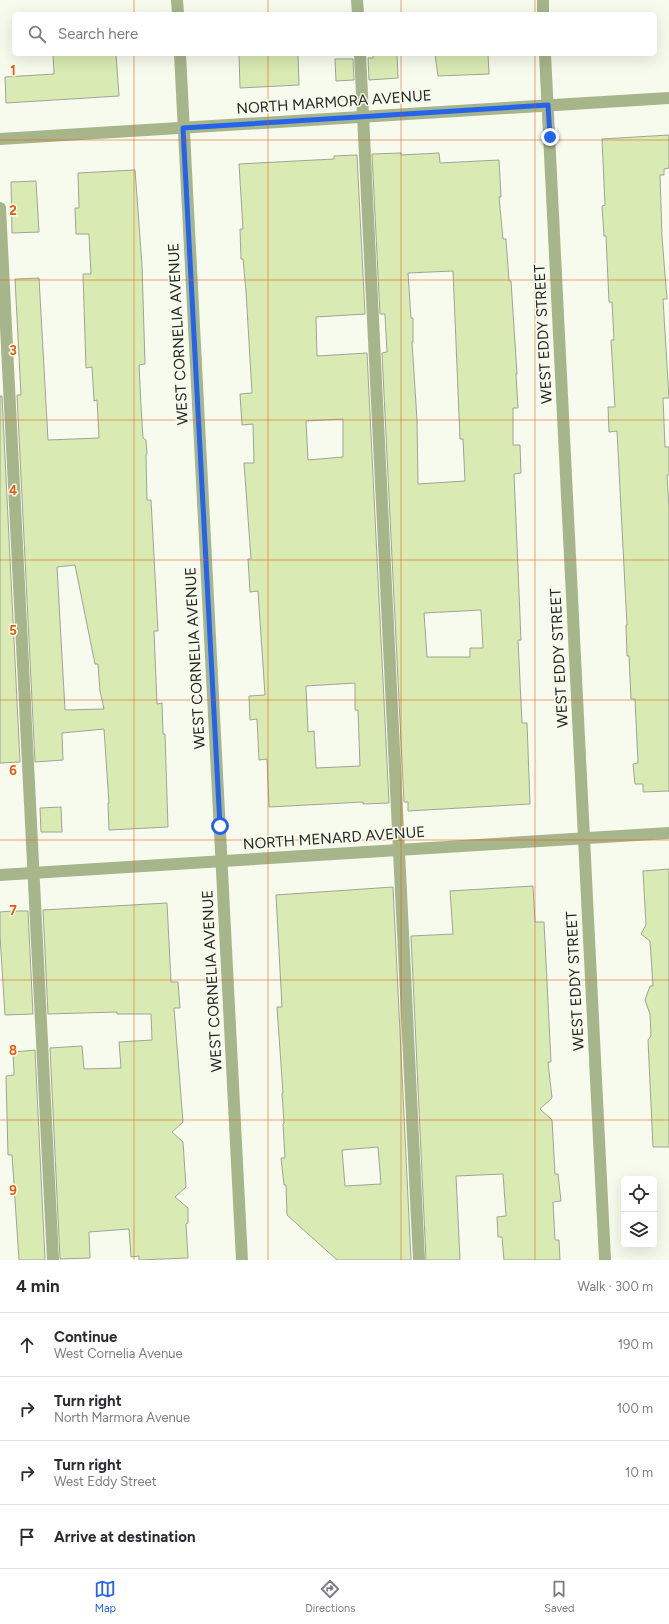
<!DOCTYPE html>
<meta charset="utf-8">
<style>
body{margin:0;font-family:Figtree,sans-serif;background:#f2f2f3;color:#2b2b33}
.controls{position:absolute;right:12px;bottom:12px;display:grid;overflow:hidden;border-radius:6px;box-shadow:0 4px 16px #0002}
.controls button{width:36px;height:36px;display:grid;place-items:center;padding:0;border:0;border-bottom:1px solid #e1e1e2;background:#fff;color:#2b2b33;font:20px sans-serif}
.stop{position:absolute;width:12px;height:12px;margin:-9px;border:3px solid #2563eb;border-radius:50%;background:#fff}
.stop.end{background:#2563eb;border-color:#fff;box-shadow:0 1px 4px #0008}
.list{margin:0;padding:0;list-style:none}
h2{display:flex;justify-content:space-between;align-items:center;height:52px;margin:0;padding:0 16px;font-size:17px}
h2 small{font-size:13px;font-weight:400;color:#7c7c81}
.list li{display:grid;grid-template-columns:26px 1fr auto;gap:12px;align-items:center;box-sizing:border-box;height:64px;padding:0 16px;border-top:1px solid #e1e1e2}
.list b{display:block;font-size:15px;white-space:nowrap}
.list p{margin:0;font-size:13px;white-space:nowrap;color:#7c7c81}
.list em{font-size:13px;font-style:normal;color:#7c7c81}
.icon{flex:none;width:22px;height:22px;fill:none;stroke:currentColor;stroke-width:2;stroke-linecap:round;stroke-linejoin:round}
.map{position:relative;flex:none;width:669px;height:1260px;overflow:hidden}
.search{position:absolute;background:#fff;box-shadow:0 4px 16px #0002;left:12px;right:12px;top:12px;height:44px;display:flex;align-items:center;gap:10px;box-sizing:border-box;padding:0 14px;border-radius:6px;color:#7c7c81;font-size:15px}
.sheet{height:308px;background:#fff}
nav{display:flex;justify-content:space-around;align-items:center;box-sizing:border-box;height:56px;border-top:1px solid #e1e1e2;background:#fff;font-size:11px;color:#7c7c81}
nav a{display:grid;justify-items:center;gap:2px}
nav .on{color:#2563eb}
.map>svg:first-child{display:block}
.building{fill:#d9ebb3;stroke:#a0a497;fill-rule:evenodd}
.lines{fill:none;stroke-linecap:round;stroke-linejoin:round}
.lane{stroke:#a7b58a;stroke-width:12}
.street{stroke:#a7b58a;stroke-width:12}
.route{stroke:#2563eb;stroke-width:5}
.grid{fill:none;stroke:#e8590c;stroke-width:1;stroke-opacity:0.55}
.labels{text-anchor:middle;stroke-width:3;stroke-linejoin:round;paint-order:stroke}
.street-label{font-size:15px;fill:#242621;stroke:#f6fbed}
.grid-label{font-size:13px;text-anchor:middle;font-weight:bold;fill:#e8590c;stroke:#f6fbed;stroke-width:3;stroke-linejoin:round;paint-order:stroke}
</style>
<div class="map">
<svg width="669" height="1260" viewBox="0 0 669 1260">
<rect width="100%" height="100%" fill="#f6fbed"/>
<g class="building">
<path d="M53 54H116L119 96 6 103 5 77 54 74Z"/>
<path d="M239 54H298L299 85 240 88Z"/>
<path d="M373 54H397L398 78 369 80 368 58H373Z"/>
<path d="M435 54H488L489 74 438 76Z"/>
<path d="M335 59H353L354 80 336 81Z"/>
<path d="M669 135V168L664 169V175H660L662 237 667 299H663L669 398H663L665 447H669V475H667L669 508V791L643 792V784H635L633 764 638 763 635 699H631L629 656H627L626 625H627L617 431 609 432 608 407H615L611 340H614L612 302H609L606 236H604L602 206 605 205 602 139Z"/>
<path d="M401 153V155L439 153 440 163 499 160 501 197H499L503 239H506L509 281H511L517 374H516L518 408H513V445H520L521 473 514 474 521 640H518L522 723H527L530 804 408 811V802H404L382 353 387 352 385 314H380L372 154ZM453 271 460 439H463L465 481 418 484 417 420 412 342H413V318H411L408 273ZM481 610 483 648H470V657H427L424 613Z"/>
<path d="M357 155 365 314 316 317 317 356 367 353 389 803 363 804V802L269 807 267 759 259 760 257 719 250 720 249 696 265 695 258 591 250 592 248 559H251L244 463H254L253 424 242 425 240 394 252 393 246 291 243 259H241L240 229H243L239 164 334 159V156ZM343 419V457L308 460 306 421ZM355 683V710H358L360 766 316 768 314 731 308 732 306 686Z"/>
<path d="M135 170 142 265 145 364 139 365 141 406 143 438 146 440 147 454 146 455 147 500H151L158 631H154L157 704 162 703 163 734H165L168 827 109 830 108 803H109L104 729 62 733 63 760 35 762 17 395H21L15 279 39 278 48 440 99 438 97 400 94 401 92 367 86 368 83 274H91L89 234H76L75 208H79L78 173ZM75 565 95 664H98L100 691 104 709 65 710 57 567Z"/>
<path d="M36 181 39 232 12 233 11 182Z"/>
<path d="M0 396H2L20 762 0 763Z"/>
<path d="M61 807 62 832H41L40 808Z"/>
<path d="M669 869V1147H653L648 1040 651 1036 650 1014 645 1000 650 986H653L650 941 641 934 646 925 643 871Z"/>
<path d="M533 886 535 922H544L551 1062H548L552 1098 540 1109 552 1120 555 1174H558L561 1201 553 1202 555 1240H559L560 1260H504L502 1237H498L497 1217 506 1216 503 1174 456 1176 460 1260H426L411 936 453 934 450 891Z"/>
<path d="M393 887 411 1260H337L287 1215 286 1185H284L281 1158H285L283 1124 284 1123 282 1093H283L277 1007H282L276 895ZM378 1147 381 1184 345 1186 342 1150Z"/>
<path d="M167 903 171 982H178L180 1008H174L183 1122 172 1132 183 1142 186 1187 175 1197 188 1208V1223L186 1224 188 1258 139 1260V1256L131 1257 129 1229 89 1232 90 1258 60 1259 50 1048 82 1046 84 1069 121 1068 119 1042 152 1040 151 1014H117V1012L48 1014 43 910Z"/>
<path d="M12 911H28L33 1014 5 1015 0 936V912Z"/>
<path d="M35 1050 45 1260H19L12 1155H8L6 1076 14 1075 13 1052Z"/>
</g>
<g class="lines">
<g class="lane">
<path d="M357 0 358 14"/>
<path d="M360 54 419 1260"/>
<path d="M0 208 53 1260"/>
</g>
<g class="street">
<path d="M177 0 178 14"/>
<path d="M543 0V14"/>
<path d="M180 54 242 1260"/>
<path d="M545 54 605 1260"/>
<path d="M0 139 669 98"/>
<path d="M0 875 669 833"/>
</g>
</g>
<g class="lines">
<path class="route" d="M220 826 183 128 548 105 550 137"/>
</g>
<path class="grid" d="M134 0V14M268 0V14M401 0V14M535 0V14M134 54V1260M268 54V1260M401 54V1260M535 54V1260M0 140H669M0 280H669M0 420H669M0 560H669M0 700H669M0 840H669M0 980H669M0 1120H669"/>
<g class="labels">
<g class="street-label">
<text transform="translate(334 102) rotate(-4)" y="5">NORTH MARMORA AVENUE</text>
<text transform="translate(178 334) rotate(-93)" y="5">WEST CORNELIA AVENUE</text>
<text transform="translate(543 334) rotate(-93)" y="5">WEST EDDY STREET</text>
<text transform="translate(195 658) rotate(-93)" y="5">WEST CORNELIA AVENUE</text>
<text transform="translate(559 658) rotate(-93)" y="5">WEST EDDY STREET</text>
<text transform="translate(334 838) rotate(-4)" y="5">NORTH MENARD AVENUE</text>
<text transform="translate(212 981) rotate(-93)" y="5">WEST CORNELIA AVENUE</text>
<text transform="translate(575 981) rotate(-93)" y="5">WEST EDDY STREET</text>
</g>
</g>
<g class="grid-label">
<text x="13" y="75">1</text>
<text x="13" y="215">2</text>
<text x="13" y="355">3</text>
<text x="13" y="495">4</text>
<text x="13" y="635">5</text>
<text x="13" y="775">6</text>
<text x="13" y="915">7</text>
<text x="13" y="1055">8</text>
<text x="13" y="1195">9</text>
</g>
</svg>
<div class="controls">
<button><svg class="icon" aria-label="locate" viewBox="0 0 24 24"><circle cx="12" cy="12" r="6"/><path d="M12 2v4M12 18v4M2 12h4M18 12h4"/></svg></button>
<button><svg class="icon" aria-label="layers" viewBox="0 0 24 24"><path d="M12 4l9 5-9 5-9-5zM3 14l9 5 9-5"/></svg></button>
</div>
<div class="stop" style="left:220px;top:826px"></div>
<div class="stop end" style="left:550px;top:137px"></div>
<div class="search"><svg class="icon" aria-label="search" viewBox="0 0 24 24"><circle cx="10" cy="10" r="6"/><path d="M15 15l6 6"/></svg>Search here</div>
</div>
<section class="sheet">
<h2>4 min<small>Walk · 300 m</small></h2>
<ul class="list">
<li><svg class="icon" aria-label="ahead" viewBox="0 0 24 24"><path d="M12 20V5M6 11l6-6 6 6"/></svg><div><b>Continue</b><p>West Cornelia Avenue</p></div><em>190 m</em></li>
<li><svg class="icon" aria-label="right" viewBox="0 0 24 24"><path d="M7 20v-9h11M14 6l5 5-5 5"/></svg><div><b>Turn right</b><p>North Marmora Avenue</p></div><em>100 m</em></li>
<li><svg class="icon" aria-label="right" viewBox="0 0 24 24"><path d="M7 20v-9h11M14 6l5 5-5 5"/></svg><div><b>Turn right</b><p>West Eddy Street</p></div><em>10 m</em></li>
<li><svg class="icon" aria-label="arrive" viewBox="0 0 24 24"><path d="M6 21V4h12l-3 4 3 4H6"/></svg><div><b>Arrive at destination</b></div></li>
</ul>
</section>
<nav>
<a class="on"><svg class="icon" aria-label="map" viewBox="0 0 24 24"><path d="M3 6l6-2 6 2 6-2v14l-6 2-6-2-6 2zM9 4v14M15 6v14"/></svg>Map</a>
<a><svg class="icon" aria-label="directions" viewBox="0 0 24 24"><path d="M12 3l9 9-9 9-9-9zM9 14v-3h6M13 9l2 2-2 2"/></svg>Directions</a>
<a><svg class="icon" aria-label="saved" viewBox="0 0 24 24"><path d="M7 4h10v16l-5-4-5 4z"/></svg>Saved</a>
</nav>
